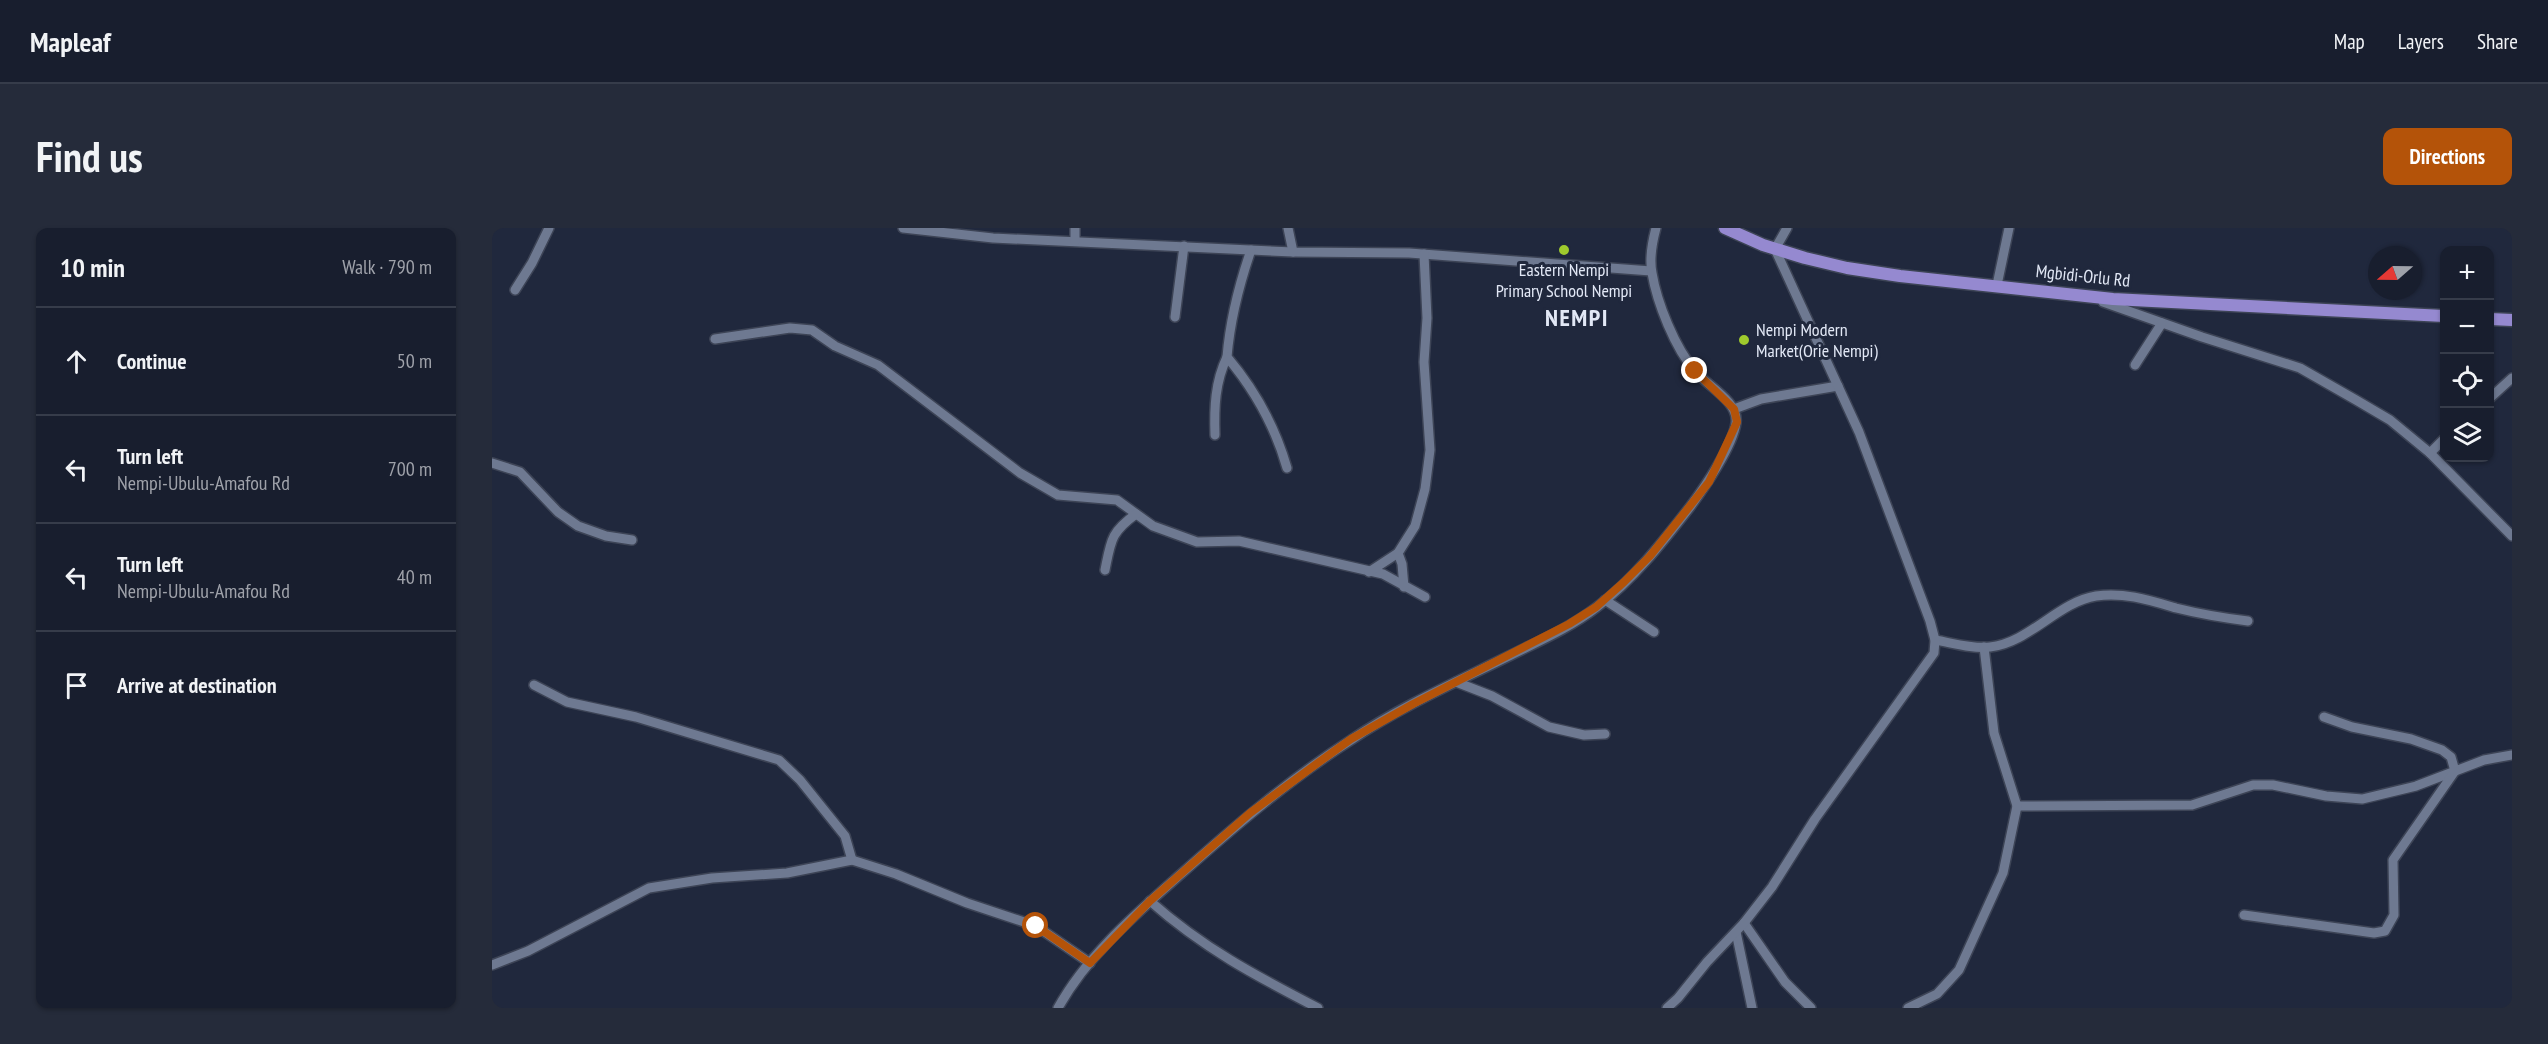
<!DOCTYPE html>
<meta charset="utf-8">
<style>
body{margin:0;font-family:"PT Sans Narrow",sans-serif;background:#252b3a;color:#f1f3f6}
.controls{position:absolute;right:18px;top:18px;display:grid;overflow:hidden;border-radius:12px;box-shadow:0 2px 4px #0004}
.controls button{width:54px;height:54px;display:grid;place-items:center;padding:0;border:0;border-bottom:2px solid #363c4a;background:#181e2e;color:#f1f3f6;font:30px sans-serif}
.compass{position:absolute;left:1876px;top:18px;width:54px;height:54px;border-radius:50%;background:#181e2e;box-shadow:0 2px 4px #0004;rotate:250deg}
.stop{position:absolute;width:18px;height:18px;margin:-14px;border:4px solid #b45309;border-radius:50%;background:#fff}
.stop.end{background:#b45309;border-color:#fff;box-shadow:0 2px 6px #0008}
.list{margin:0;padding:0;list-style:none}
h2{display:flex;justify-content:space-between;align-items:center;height:78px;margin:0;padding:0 24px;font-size:26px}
h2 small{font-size:20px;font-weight:400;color:#9fa2aa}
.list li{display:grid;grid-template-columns:39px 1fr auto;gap:18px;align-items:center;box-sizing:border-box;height:108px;padding:0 24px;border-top:2px solid #363c4a}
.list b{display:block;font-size:22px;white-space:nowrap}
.list p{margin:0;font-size:20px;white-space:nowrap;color:#9fa2aa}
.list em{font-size:20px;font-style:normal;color:#9fa2aa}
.icon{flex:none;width:33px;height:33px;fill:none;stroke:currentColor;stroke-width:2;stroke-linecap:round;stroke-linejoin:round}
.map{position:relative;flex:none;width:2020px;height:780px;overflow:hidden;border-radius:12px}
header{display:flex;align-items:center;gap:36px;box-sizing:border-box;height:84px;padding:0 30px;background:#181e2e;border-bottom:2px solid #363c4a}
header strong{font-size:28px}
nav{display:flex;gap:33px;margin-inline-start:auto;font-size:21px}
.intro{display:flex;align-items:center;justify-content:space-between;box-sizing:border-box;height:144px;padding:0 36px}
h1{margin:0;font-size:42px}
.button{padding:15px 27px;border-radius:12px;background:#b45309;color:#fff;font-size:21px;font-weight:700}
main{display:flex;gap:36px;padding:0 36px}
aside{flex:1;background:#181e2e;border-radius:12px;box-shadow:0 2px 4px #0004}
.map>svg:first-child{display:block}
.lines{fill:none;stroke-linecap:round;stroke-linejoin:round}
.minor-casing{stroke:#3d4456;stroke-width:12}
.major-casing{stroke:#3d4456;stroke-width:15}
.minor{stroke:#6e7991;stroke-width:9}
.major{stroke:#9589d0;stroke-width:12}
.route{stroke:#b45309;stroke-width:8}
.poi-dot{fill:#9fca2d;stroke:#20283d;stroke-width:2}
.labels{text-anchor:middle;stroke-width:6;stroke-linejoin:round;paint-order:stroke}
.poi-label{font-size:18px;fill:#e2e8f6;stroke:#20283d}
.street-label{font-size:18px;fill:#e2e8f6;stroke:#20283d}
.district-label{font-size:24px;font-weight:bold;letter-spacing:1.5px;fill:#e2e8f6;stroke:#20283d}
</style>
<header>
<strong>Mapleaf</strong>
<nav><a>Map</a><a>Layers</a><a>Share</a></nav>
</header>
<div class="intro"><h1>Find us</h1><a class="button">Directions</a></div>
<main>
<aside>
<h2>10 min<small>Walk · 790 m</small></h2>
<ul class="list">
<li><svg class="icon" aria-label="ahead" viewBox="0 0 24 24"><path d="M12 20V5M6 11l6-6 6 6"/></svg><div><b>Continue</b></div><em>50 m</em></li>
<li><svg class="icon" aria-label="left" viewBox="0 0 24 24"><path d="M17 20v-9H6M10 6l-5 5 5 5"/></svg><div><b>Turn left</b><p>Nempi-Ubulu-Amafou Rd</p></div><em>700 m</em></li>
<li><svg class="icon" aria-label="left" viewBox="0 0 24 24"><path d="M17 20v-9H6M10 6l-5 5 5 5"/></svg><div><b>Turn left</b><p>Nempi-Ubulu-Amafou Rd</p></div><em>40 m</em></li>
<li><svg class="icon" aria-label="arrive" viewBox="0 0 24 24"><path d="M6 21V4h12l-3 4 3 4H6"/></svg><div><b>Arrive at destination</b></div></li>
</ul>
</aside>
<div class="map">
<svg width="2020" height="780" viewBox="0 0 2020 780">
<rect width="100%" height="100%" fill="#20283d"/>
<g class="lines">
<g class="minor-casing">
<g id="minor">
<path d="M411 0 501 10 801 24 917 25 1159 43"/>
<path d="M796 0 801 24"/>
<path d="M583 13V0"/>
<path d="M759 22C747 57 738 92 735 129 763 162 783 198 795 240"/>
<path d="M1505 57 1517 0"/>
<path d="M23 62 40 35 57 0"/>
<path d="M1611 74 1710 109 1808 140 1864 172 1898 192 1938 225 2020 308"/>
<path d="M683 89 692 18"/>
<path d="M223 111 298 100 320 102 343 118 386 137 528 245 566 267 625 272 661 298 705 314 747 313 891 346 933 369"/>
<path d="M1643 137 1670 95"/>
<path d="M1998 170 2020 150"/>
<path d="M1242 181 1269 171 1346 158"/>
<path d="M723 207C722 180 723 154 735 129"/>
<path d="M1938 225 1952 211"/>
<path d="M0 235 28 244 66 284 86 298 114 308 140 312"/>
<path d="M906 325 910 336 912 359"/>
<path d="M613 342C619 312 619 304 644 286"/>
<path d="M877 344 906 325 923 298 933 261 938 222 932 134 935 90 932 26"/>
<path d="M1113 372 1162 404"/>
<path d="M1443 412C1461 415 1480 421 1498 419 1537 415 1566 374 1604 368 1632 364 1657 372 1684 380 1708 386 1732 390 1756 393"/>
<path d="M964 454 1000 468 1057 499 1092 507 1113 506"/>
<path d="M42 457 75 474 144 489 287 532 308 552 353 608 360 632"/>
<path d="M1525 578 1700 577 1761 557H1781L1834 568 1870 571 1924 558 1992 532 2020 527"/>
<path d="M658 673C711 720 764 748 826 780"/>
<path d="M1752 687 1882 705 1893 703 1902 687 1901 632 1963 543 1959 529 1950 522 1919 511 1860 499 1832 489"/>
<path d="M1252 695 1293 754 1319 780"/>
<path d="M1244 704 1260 780"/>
<path d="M0 737 36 723 157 660 220 650 295 645 360 632 404 646 475 675 544 698 598 735"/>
<path d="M566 780C595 727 645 685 689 646 743 598 798 551 859 512 908 479 962 455 1015 429 1045 414 1078 400 1105 379 1141 352 1170 315 1198 279 1212 260 1241 218 1244 195 1247 173 1215 158 1203 143 1183 120 1165 75 1160 45 1157 30 1160 15 1164 0"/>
<path d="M1175 780 1186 770 1215 734 1252 695 1280 659 1323 591 1442 425 1443 412 1438 393 1367 204 1283 21 1295 0"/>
<path d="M1416 780 1445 766 1467 742 1511 645 1525 578 1502 505 1492 419"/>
</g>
</g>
<g class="major-casing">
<g id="major">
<path d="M1233 0 1271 17 1313 30 1355 40 1408 48 1621 71 1952 88"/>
<path d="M1998 91 2020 92"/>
</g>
</g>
<use href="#minor" class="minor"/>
<use href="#major" class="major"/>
</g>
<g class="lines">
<path class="route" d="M544 698 598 735 658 673 758 585 823 537 859 511 921 476 1077 396 1104 379 1132 354 1158 328 1217 254 1245 194 1242 181 1203 143"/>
</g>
<g class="poi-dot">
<circle cx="1072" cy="22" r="6"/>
<circle cx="1252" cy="112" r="6"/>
</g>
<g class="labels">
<g class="poi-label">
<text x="1072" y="48">Eastern Nempi<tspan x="1072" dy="21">Primary School Nempi</tspan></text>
<text x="1264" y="108" text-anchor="start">Nempi Modern<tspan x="1264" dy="21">Market(Orie Nempi)</tspan></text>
</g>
<g class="street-label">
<text transform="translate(1591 48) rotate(6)" y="6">Mgbidi-Orlu Rd</text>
</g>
<g class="district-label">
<text x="1085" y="98">NEMPI</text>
</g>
</g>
</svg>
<div class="controls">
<button>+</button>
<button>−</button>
<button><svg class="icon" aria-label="locate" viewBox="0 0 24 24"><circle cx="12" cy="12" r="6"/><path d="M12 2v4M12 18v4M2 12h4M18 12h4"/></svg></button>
<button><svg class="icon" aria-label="layers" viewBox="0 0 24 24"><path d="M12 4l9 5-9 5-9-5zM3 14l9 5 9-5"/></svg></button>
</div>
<svg class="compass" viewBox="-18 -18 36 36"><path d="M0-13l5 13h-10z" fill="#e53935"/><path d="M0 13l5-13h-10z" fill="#9fa2aa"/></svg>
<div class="stop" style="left:544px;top:698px"></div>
<div class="stop end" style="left:1203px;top:143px"></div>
</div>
</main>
